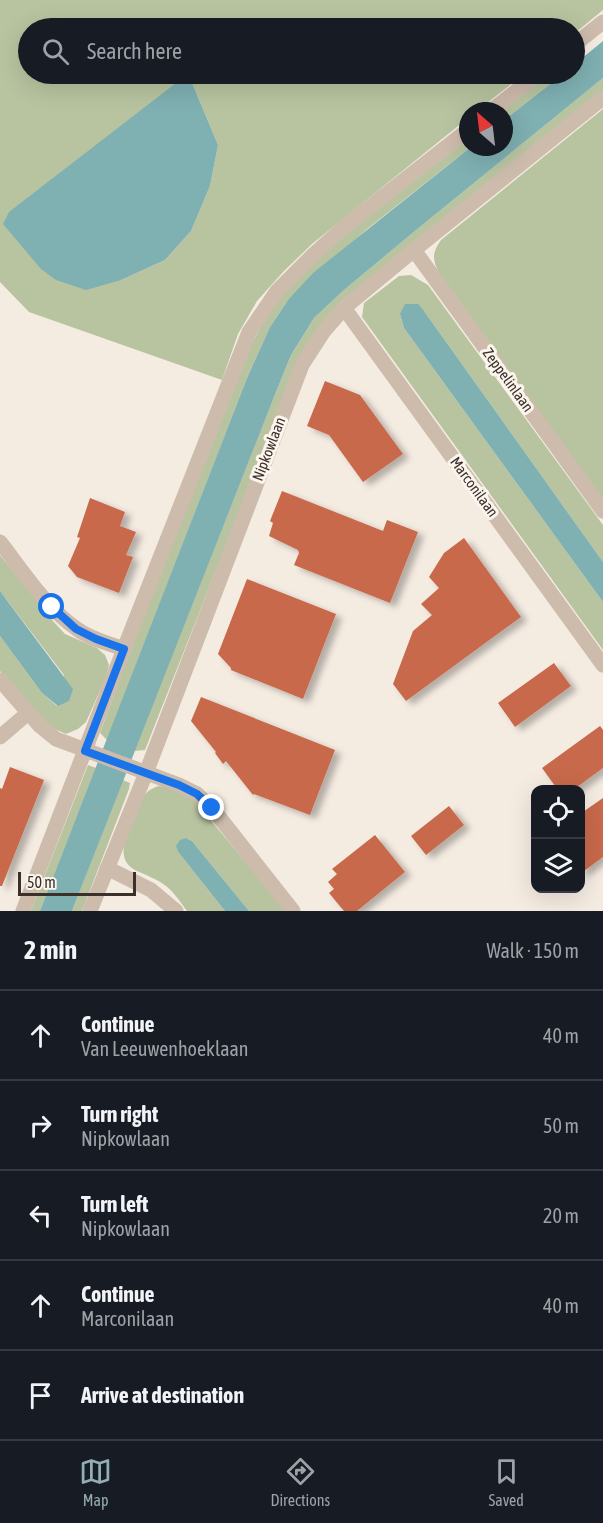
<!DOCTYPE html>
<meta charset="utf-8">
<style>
body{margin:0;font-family:"Asap Condensed",sans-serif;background:#242831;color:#f1f3f6}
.controls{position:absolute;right:18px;bottom:18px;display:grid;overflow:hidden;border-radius:12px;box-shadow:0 6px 24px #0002}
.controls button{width:54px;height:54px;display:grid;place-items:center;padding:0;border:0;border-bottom:2px solid #363941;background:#171b24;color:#f1f3f6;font:30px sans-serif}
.compass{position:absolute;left:459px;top:102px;width:54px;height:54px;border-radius:50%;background:#171b24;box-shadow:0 6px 24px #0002;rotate:332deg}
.scale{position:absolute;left:18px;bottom:15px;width:118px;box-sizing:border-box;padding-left:6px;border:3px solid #3b302b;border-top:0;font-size:16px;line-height:21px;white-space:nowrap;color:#3b302b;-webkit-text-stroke:4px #fbf5ee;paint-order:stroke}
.stop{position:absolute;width:18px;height:18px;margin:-14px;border:4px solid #1a73e8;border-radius:50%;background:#fff}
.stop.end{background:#1a73e8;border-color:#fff;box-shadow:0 2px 6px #0008}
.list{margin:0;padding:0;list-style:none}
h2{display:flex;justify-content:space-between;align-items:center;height:78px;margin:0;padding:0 24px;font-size:26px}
h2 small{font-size:20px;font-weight:400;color:#9ea1a6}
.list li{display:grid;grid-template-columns:39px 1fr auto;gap:18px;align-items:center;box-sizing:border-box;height:90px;padding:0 24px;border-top:2px solid #363941}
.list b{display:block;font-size:22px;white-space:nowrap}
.list p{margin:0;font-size:20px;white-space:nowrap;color:#9ea1a6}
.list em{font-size:20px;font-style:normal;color:#9ea1a6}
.icon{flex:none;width:33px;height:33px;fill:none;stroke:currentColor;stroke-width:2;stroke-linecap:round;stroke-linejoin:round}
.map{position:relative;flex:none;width:603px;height:911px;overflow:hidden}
.search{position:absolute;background:#171b24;box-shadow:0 6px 24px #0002;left:18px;right:18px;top:18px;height:66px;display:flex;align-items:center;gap:15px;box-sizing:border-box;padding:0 21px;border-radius:33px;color:#9ea1a6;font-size:22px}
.sheet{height:528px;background:#171b24}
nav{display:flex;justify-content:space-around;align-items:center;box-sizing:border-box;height:84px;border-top:2px solid #363941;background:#171b24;font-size:16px;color:#9ea1a6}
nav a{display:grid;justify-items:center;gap:3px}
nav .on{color:#92aeb2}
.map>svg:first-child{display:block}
.green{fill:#b8c4a0;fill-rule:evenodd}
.water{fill:#7fb0b2}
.building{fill:#c8694b;filter:url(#shadow)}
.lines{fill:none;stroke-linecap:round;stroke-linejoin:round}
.minor{stroke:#cdbbac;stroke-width:15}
.route{stroke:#1a73e8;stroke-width:8}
.labels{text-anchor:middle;stroke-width:6;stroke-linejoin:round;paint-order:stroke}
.street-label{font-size:15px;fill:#3b302b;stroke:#fbf5ee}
</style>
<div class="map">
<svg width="603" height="911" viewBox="0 0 603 911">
<defs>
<filter id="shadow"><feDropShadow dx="6" dy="4" stdDeviation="3" flood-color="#0004"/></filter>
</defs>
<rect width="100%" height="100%" fill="#f4ebe1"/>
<g class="green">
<path d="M0 0H603V10L575 33 574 28H28V74H524L477 111H468V118L312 244 284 271 257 301 238 334 222 380 29 312 0 282ZM190 78 218 145 210 186 191 231 165 260 121 280Z"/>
<path d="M549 74H563L504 120V111H501Z"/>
<path d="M603 78V91L337 307 227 542 145 750 134 751 274 397 291 355 314 318 344 290 421 226Z"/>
<path d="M603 109V500L439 273C432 259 432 253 441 240Z"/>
<path d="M468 137V147H471L366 230 288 300 270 327 247 378 107 740 100 733 130 652 253 341 273 305 337 241Z"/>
<path d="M411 275 428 285 603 525V562L424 311 400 314 404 328 603 602V650L362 317 364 303 399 276Z"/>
<path d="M0 555 53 621 65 634 97 648 105 655 109 665 106 677 86 722 78 729 66 734 50 727 34 713 0 671V636L42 693 57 706 64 675 0 591Z"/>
<path d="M88 765 96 768 40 911H31Z"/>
<path d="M123 780 130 783 129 789 82 911H72Z"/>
<path d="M159 786 167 787 194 800 286 911H249L192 841 186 838 179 853 225 911H187C181 903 174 892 166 886 157 879 146 875 137 871 113 860 127 834 134 817 139 803 143 790 159 786Z"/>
</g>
<g class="water">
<path d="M603 41V78L421 226 344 290 314 318 291 355 274 397 72 911H40L247 378 270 327 288 300 313 273 471 147H504V120L563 74H574L575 64Z"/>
<path d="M190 78 218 145 210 186 191 231 165 260 121 280 86 290 56 280 41 269 3 224 9 212 176 83Z"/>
<path d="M405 304H418L424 311 603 562V602L404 328 400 314Z"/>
<path d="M0 591 73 689 69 701 58 706 42 693 0 636Z"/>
<path d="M186 838 192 841 249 911H225L179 853 176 846 180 840Z"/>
</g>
<g class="building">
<path d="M325 381 360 395 403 454 363 482 329 435 307 426Z"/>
<path d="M282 491 383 531 387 520 418 532 390 603 294 565 299 553 298 550 269 536 273 523 270 521Z"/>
<path d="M90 498 125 512 120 526 136 532 126 555 133 557 119 593 77 577 68 566 80 538 77 537Z"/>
<path d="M464 538 521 617 406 701 393 684 413 631 432 615 421 604 439 588 429 577 444 553Z"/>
<path d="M247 579 336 614 303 699 231 670V668L218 654Z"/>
<path d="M554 663 571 686 515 727 498 703Z"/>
<path d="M201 697 335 750 310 815 254 794 253 795 226 761 223 764 215 753 216 752 191 721Z"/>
<path d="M600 726 603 730V768L573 790H558L542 768Z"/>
<path d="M10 767 44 780 2 886H0V788L2 789Z"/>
<path d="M603 798V857L580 874V814Z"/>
<path d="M449 806 464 825 426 855 411 836Z"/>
<path d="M375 835 405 872 357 911H344L329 893 334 889 328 882 337 874 332 869Z"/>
</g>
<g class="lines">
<g class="minor">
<path d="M574 45 603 22"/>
<path d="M491 111 538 74"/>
<path d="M414 250 603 511"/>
<path d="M344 308 603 665"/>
<path d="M0 542C22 570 47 609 77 629 90 639 108 643 124 649"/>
<path d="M0 680 40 726 56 739 179 785 197 794 212 808 293 911"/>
<path d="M0 737 28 713"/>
<path d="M107 868 151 890 176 911"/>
<path d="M23 911 124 649 249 332 277 291 313 255 343 228 468 130"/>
<path d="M90 911 146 773 302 365 324 331 344 308 414 250 603 98"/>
</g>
</g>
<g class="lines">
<path class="route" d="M52 607 76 629 96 639 124 649 85 751 179 785 197 794 212 808"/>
</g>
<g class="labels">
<g class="street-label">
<text transform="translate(508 380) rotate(54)" y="5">Zeppelinlaan</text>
<text transform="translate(269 449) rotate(-69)" y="5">Nipkowlaan</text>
<text transform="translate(474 487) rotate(54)" y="5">Marconilaan</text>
</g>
</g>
</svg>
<div class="controls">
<button><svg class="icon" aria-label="locate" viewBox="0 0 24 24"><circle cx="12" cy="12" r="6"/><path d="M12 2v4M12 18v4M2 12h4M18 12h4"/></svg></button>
<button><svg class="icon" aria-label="layers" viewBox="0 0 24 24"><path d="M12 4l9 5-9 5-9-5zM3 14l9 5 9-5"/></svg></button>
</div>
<svg class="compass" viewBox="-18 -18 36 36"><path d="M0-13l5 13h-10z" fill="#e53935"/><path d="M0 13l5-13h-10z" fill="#9ea1a6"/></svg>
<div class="scale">50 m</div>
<div class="stop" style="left:52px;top:607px"></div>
<div class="stop end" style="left:212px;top:808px"></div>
<div class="search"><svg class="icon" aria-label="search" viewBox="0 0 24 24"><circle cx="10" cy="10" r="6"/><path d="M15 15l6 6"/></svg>Search here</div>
</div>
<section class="sheet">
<h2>2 min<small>Walk · 150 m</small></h2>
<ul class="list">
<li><svg class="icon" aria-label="ahead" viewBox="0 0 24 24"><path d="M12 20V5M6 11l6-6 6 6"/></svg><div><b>Continue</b><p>Van Leeuwenhoeklaan</p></div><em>40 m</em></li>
<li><svg class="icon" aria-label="right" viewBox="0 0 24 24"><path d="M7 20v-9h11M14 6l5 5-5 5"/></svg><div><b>Turn right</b><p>Nipkowlaan</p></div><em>50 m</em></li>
<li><svg class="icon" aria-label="left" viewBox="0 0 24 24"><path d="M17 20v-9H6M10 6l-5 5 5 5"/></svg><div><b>Turn left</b><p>Nipkowlaan</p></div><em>20 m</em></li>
<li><svg class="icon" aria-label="ahead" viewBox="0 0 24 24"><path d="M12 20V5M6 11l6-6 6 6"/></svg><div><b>Continue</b><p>Marconilaan</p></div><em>40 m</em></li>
<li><svg class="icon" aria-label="arrive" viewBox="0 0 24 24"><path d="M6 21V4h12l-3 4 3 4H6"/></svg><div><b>Arrive at destination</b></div></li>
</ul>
</section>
<nav>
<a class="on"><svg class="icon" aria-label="map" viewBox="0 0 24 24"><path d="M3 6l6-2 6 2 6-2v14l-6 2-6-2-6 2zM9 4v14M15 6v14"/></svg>Map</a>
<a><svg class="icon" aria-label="directions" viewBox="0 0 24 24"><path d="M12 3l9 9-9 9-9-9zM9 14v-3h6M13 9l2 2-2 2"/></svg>Directions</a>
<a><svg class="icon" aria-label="saved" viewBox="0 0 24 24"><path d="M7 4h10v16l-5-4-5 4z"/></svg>Saved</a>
</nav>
